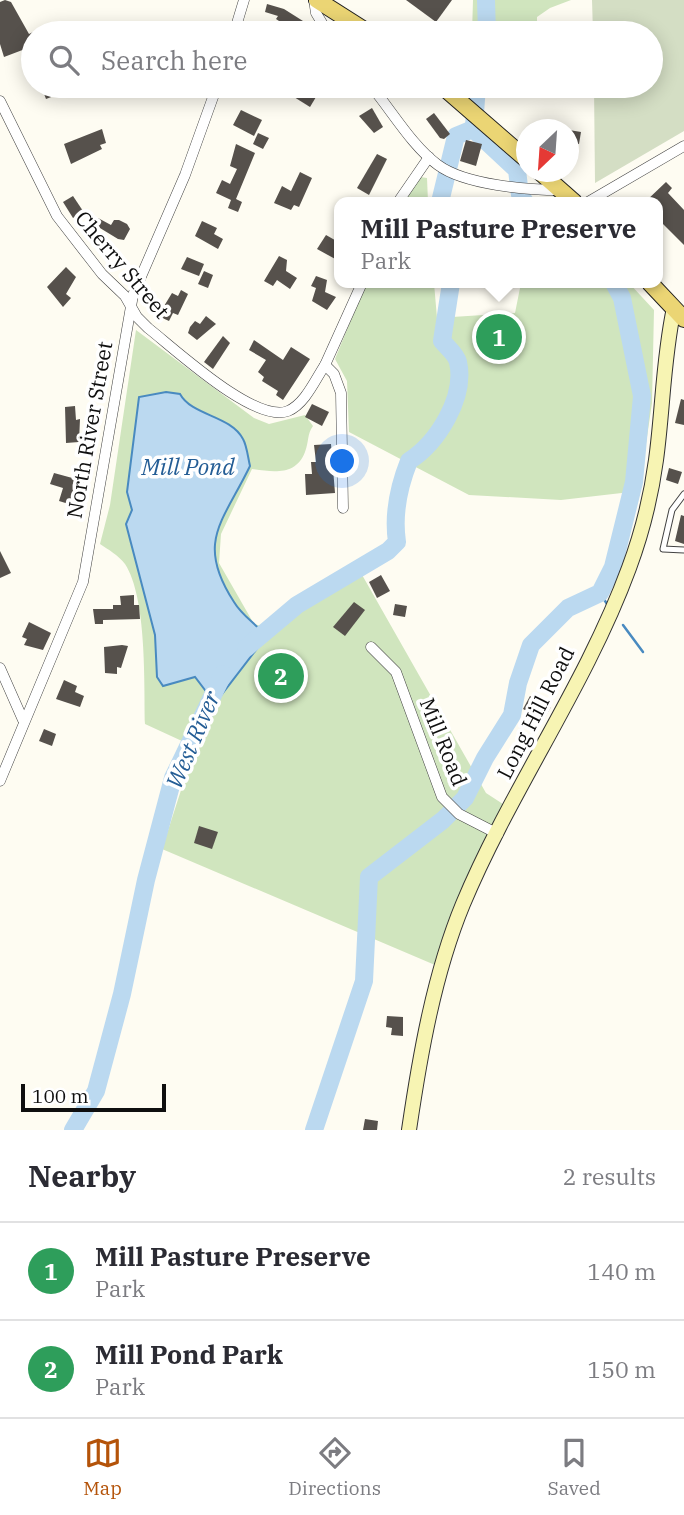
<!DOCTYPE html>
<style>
body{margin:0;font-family:"IBM Plex Serif",serif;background:#f7f7f7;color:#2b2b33}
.compass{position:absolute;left:516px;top:119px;width:63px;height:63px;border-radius:50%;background:#fff;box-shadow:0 4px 18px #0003;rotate:205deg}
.scale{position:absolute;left:21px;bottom:18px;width:145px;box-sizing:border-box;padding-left:7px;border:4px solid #0f0f0f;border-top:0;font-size:19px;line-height:24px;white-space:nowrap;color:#0f0f0f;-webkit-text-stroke:5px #fff;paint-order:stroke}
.you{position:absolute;left:343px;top:462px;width:24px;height:24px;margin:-18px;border:5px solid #fff;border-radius:50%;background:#1a73e8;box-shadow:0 0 0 10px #1a73e833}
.badge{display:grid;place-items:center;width:46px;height:46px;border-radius:50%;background:#b45309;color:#fff;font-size:23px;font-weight:700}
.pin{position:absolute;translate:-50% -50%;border:4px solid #fff;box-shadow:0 2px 7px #0006}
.popup{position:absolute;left:334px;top:197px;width:329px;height:91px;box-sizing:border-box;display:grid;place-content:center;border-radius:14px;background:#fff;filter:drop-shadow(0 2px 5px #0005);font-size:23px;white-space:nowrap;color:#7c7c81}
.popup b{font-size:26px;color:#2b2b33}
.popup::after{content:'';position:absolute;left:50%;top:100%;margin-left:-14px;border:14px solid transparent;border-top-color:#fff}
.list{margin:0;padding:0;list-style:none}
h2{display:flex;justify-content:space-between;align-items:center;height:91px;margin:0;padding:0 28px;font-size:30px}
h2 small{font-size:23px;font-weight:400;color:#7c7c81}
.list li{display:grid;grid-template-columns:46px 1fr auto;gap:21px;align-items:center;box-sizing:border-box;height:98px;padding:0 28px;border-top:2px solid #e1e1e2}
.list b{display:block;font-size:26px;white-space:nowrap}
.list p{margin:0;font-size:23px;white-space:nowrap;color:#7c7c81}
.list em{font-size:23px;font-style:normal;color:#7c7c81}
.icon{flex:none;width:38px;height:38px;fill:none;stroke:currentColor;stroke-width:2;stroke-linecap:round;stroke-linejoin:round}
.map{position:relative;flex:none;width:684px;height:1130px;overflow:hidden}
.search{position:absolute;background:#fff;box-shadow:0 4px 18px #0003;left:21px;right:21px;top:21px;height:77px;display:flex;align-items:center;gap:18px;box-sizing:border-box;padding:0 24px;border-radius:38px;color:#7c7c81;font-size:26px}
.sheet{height:287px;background:#fff}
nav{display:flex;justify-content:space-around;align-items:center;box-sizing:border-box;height:98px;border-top:2px solid #e1e1e2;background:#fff;font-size:19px;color:#7c7c81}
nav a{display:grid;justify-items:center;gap:4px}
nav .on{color:#b45309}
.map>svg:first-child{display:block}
.green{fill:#d0e5be}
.cemetery{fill:#d4dec4}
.water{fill:#bbd9f0;stroke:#498ac0;stroke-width:2}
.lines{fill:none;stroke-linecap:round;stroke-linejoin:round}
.stream{stroke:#498ac0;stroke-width:2.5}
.river{stroke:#bbd9f0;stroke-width:18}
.building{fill:#56514c}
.lane-casing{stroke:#424242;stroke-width:7}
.street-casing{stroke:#424242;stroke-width:11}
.secondary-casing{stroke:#313131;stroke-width:16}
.primary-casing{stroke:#202020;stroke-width:18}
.lane{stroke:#fff;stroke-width:5}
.street{stroke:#fff;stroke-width:10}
.secondary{stroke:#f7f4b3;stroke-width:14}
.primary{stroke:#ebd574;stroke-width:16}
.labels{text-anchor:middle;stroke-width:7;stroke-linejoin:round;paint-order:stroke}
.street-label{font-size:21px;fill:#0f0f0f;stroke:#fff}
.water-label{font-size:23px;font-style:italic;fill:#245d95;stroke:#fff}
</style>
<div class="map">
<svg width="684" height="1130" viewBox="0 0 684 1130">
<rect width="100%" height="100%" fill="#fefcf2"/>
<g class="green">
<path d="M473 0H571L550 8 537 17V33H472Z"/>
<path d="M420 177 427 178 428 202H402Z"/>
<path d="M366 283H434L437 318 515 313 521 283H629L654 310 652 403 639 491 561 500 469 495 349 432 347 381 335 359Z"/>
<path d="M136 330 254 418 269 424 305 415 313 426C307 434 309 442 305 452 296 476 273 472 252 469L221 534 219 563 254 624 265 627 290 607 357 566 486 793 506 806 435 965 162 849 195 747 145 724C144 683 147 598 125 564 118 555 109 550 100 544L110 505Z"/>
</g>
<path class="cemetery" d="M592 0H684V131L595 183 594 86H651V33H593Z"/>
<path class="water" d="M166 392 180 394C192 416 230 415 243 439 247 446 248 458 250 466 223 522 195 542 234 602 243 617 257 624 266 637L219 698 208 694 195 677 163 686 157 677 155 635 126 524 132 510 127 492 139 397Z"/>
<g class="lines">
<g class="stream">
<path d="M600 593 607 604"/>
<path d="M623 625 643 652"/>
</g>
<g class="river">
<path d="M486 0 487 33"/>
<path d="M474 126 477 86"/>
<path d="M473 129 517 170 520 195 525 202"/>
<path d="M440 202 456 136 473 129"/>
<path d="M246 648 297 605 388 551 397 542C393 515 399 486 409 461 437 443 466 398 458 362 456 354 447 347 442 341L451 283"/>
<path d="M73 1130 96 1091 122 994 146 880 173 778 223 674"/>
<path d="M314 1130 364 981 369 877 443 820 465 798 485 758 512 715 518 683 531 645 568 608 600 593 613 567 634 482 642 396 622 298 614 283"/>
</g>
</g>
<g class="building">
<path d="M5 0 11 2 29 34 33 32V46L4 57 0 44V2Z"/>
<path d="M406 0H452L436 22Z"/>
<path d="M267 4 284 9 303 21 295 33H284L288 27 276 19 278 16 265 12Z"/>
<path d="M41 86H55L59 94 46 99Z"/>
<path d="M237 86H250L244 97 234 91Z"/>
<path d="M296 86 316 97 310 107 294 97Z"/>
<path d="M372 108 383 127 374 133 359 116Z"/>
<path d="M241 110 262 120 254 136 233 125Z"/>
<path d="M434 113 450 134 444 139 440 138 426 119Z"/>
<path d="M102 129 106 143 100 145 102 149 71 164 64 144Z"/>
<path d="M569 130 581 132 579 144 569 143Z"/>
<path d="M258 133 269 138 263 149 253 144Z"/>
<path d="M466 140 482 144 476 166 460 161Z"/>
<path d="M236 144 255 153 236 199 242 202 238 212 228 208 231 200 216 193 222 180 230 184 237 169 230 166Z"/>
<path d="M377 154 387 159 369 195 357 188Z"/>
<path d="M300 172 312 178 299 207 294 205 291 210 274 203 282 186 291 191Z"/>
<path d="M666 182 672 188 668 193 684 210V245L658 219V202H645Z"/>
<path d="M73 196 83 211 73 218 63 202Z"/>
<path d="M98 218 111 225 114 220H119L127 224 130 229 124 240 118 239 95 225Z"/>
<path d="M202 221 217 228 214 234 223 239 218 249 195 236Z"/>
<path d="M326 235 340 243 337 260 317 249Z"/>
<path d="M279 256 287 260 286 271 297 278 290 289 277 280 273 286 264 281Z"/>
<path d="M187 257 204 264 199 276 181 269Z"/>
<path d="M66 267 76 277 66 294 71 298 63 307 47 287Z"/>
<path d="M204 271 213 275 208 288 198 284Z"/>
<path d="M316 276 327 280 325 292 336 297 327 310 312 301 316 288 311 286Z"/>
<path d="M181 290 188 294 178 315 173 313 169 321 158 316 172 293 178 296Z"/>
<path d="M206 316 216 324 197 340 188 333 190 327 195 321 200 324Z"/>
<path d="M223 336 230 343 213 369 204 362Z"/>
<path d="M254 340 283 360 291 347 310 359 283 400 276 395 278 391 262 381 264 377 258 372 266 360 249 350Z"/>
<path d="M681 399 684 400V425L675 423Z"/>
<path d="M312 404 329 412 322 426 305 417Z"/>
<path d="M75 406 76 420 80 419 79 442 66 443 65 407Z"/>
<path d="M331 444 335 493 306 495 305 474H312L311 462H316L314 445Z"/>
<path d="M669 468 682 472 678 484 666 480Z"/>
<path d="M54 473 76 479 77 474 86 476 79 497 74 498 72 505 59 501 63 488 50 484Z"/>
<path d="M681 515 684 516V544L675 541Z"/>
<path d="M0 551 11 573 0 578Z"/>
<path d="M381 575 390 591 377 598 369 582Z"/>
<path d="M134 595V605H139L140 619 103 620V624H95L93 609H113V605H121L120 596Z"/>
<path d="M354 602 365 610 345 636 333 627Z"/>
<path d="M395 604 407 606 405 617 393 615Z"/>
<path d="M29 622 51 633 43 650 24 645 27 639 22 637Z"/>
<path d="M122 645 128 646 121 668 117 667V674L105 673 104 647Z"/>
<path d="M64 680 77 686 75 692 84 696 80 707 56 699Z"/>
<path d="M530 696 551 707 540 726 525 718 529 712 523 709Z"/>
<path d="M44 729 56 734 52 746 39 741Z"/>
<path d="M199 826 218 832 212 849 194 843Z"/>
<path d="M387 1016 403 1017V1036L391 1035 392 1028 386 1027Z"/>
<path d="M365 1119 378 1121 377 1130H363Z"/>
</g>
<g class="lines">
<g class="lane-casing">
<path id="lane" d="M684 494 672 510 663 549 684 550"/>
</g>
<g class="street-casing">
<g id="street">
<path d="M314 0 316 13 328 33"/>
<path d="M234 33 244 0"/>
<path d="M371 86C392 111 412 146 438 165 465 185 528 190 560 190"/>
<path d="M0 101 57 216 102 274 125 296 137 317 148 328C175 349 255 424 288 411 305 404 315 380 325 365"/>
<path d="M398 202 429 157"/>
<path d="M588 202 684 146"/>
<path d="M343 508 341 393 334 374 325 365 362 283"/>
<path d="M371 647 396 672 442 797 459 814 498 834"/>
<path d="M0 668 23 720"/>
<path d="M0 781 83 582 133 295 185 175 217 86"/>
</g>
</g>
<g class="secondary-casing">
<path id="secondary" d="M409 1130C420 1055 434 974 463 904 511 789 586 685 629 568 642 533 651 497 656 460 663 409 663 359 674 308"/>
</g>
<g class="primary-casing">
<g id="primary">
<path d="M317 0 369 33"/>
<path d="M442 86 526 159"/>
<path d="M540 172 574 202"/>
<path d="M650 283 684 319"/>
</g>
</g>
<use href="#lane" class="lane"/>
<use href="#street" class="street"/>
<use href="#secondary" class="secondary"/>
<use href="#primary" class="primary"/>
</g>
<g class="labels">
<g class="street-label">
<text transform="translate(122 265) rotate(50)" y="7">Cherry Street</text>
<text transform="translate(90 430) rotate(-80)" y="7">North River Street</text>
<text transform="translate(536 713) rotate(-63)" y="7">Long Hill Road</text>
<text transform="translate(443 742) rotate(68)" y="7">Mill Road</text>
</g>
<g class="water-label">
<text x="188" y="475">Mill Pond</text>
<text transform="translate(193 740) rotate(-67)" y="8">West River</text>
</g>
</g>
</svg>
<svg class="compass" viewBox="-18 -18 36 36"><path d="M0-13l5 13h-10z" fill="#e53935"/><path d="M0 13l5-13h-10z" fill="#7c7c81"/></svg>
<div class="scale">100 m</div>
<div class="you"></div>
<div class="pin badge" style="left:499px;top:337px;background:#2e9e5b">1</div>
<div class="popup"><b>Mill Pasture Preserve</b>Park</div>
<div class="pin badge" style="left:281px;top:676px;background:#2e9e5b">2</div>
<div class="search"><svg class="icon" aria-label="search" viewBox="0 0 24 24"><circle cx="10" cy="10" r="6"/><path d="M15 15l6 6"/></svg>Search here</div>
</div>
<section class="sheet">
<h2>Nearby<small>2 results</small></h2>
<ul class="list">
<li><span class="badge" style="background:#2e9e5b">1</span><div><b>Mill Pasture Preserve</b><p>Park</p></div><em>140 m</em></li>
<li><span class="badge" style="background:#2e9e5b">2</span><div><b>Mill Pond Park</b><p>Park</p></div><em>150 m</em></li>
</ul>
</section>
<nav>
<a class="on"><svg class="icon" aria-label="map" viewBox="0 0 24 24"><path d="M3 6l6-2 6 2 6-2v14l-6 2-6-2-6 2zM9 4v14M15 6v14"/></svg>Map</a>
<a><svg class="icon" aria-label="directions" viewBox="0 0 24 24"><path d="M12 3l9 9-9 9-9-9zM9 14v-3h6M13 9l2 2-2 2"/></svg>Directions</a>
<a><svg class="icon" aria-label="saved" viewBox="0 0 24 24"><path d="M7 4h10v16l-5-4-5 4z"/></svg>Saved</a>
</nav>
